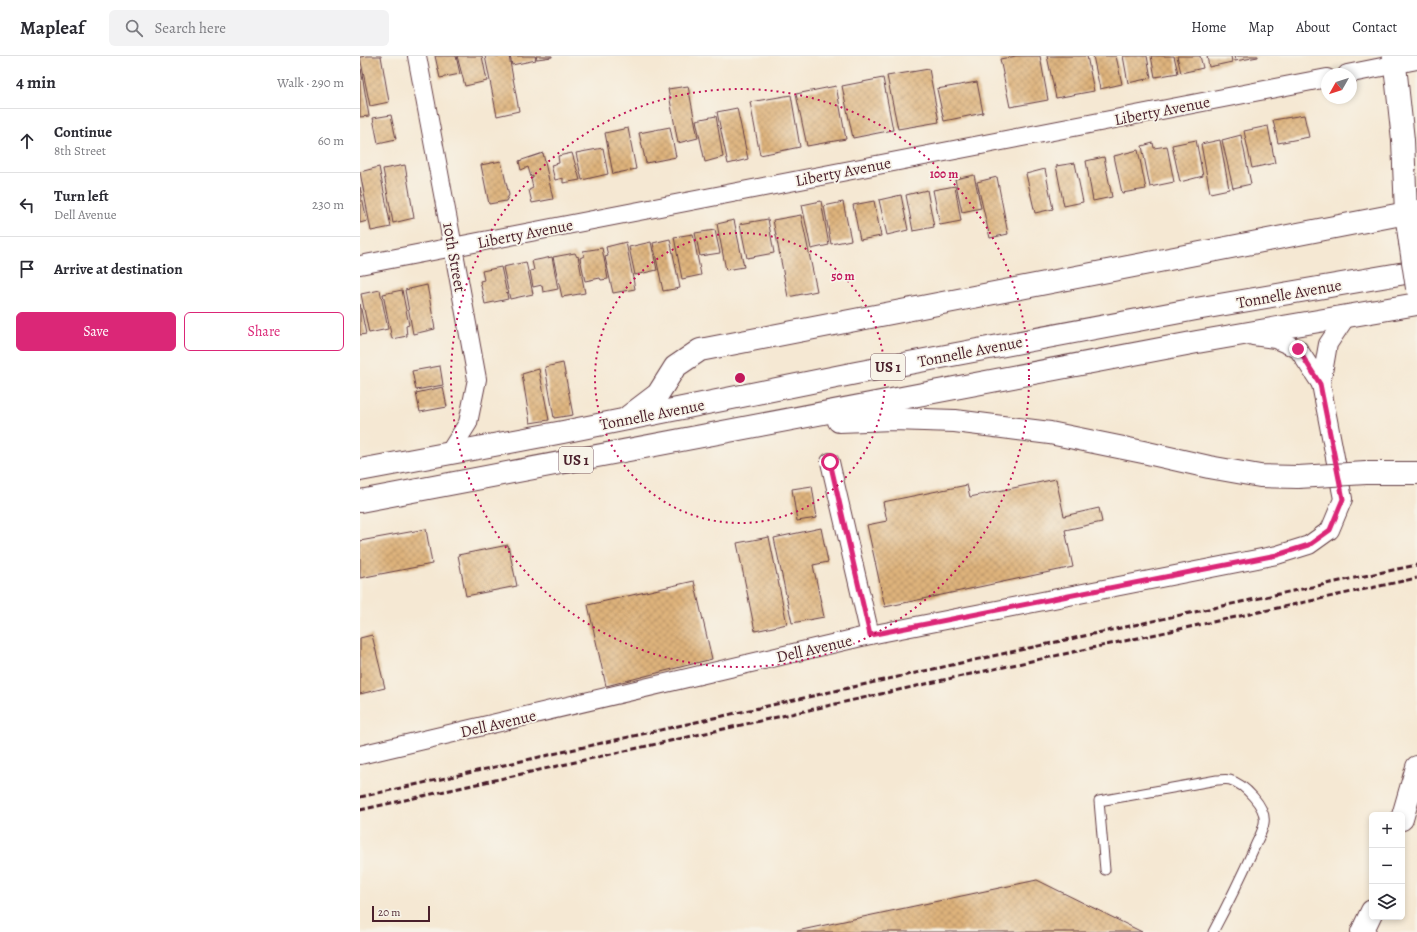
<!DOCTYPE html>
<meta charset="utf-8">
<style>
body{margin:0;font-family:Alegreya,serif;background:#f2f2f3;color:#2b2b33}
.controls{position:absolute;right:12px;bottom:12px;display:grid;overflow:hidden;border-radius:6px;box-shadow:0 2px 6px #0003}
.controls button{width:36px;height:36px;display:grid;place-items:center;padding:0;border:0;border-bottom:1px solid #e1e1e2;background:#fff;color:#2b2b33;font:20px sans-serif}
.compass{position:absolute;left:961px;top:12px;width:36px;height:36px;border-radius:50%;background:#fff;box-shadow:0 2px 6px #0003;rotate:231deg}
.scale{position:absolute;left:12px;bottom:10px;width:58px;box-sizing:border-box;padding-left:4px;border:2px solid #4a1f2b;border-top:0;font-size:11px;line-height:14px;white-space:nowrap;color:#4a1f2b;-webkit-text-stroke:3px #f7f3e8;paint-order:stroke}
.stop{position:absolute;width:12px;height:12px;margin:-9px;border:3px solid #db2777;border-radius:50%;background:#fff}
.stop.end{background:#db2777;border-color:#fff;box-shadow:0 1px 4px #0008}
.list{margin:0;padding:0;list-style:none}
h2{display:flex;justify-content:space-between;align-items:center;height:52px;margin:0;padding:0 16px;font-size:17px}
h2 small{font-size:13px;font-weight:400;color:#7c7c81}
.list li{display:grid;grid-template-columns:26px 1fr auto;gap:12px;align-items:center;box-sizing:border-box;height:64px;padding:0 16px;border-top:1px solid #e1e1e2}
.list b{display:block;font-size:15px;white-space:nowrap}
.list p{margin:0;font-size:13px;white-space:nowrap;color:#7c7c81}
.list em{font-size:13px;font-style:normal;color:#7c7c81}
.actions{display:flex;gap:8px;padding:12px 16px}
.actions a{flex:1;padding:9px 0;border:1px solid #db2777;border-radius:6px;text-align:center;font-size:14px;color:#db2777}
.actions .main{background:#db2777;color:#fff}
.icon{flex:none;width:22px;height:22px;fill:none;stroke:currentColor;stroke-width:2;stroke-linecap:round;stroke-linejoin:round}
.map{position:relative;flex:none;width:1057px;height:876px;overflow:hidden}
header{display:flex;align-items:center;gap:24px;box-sizing:border-box;height:56px;padding:0 20px;background:#fff;border-bottom:1px solid #e1e1e2}
header strong{font-size:19px}
nav{display:flex;gap:22px;margin-inline-start:auto;font-size:14px}
.search{width:280px;height:36px;background:#f2f2f3;display:flex;align-items:center;gap:10px;box-sizing:border-box;padding:0 14px;border-radius:6px;color:#7c7c81;font-size:15px}
main{display:flex}
aside{flex:1;background:#fff}
.map>svg:first-child{display:block}
.building{fill:url(#building-cross-hatch)}
.lines{fill:none;stroke-linecap:round;stroke-linejoin:round}
.service-casing{stroke:#643d44;stroke-width:11}
.minor-casing{stroke:#643d44;stroke-width:20}
.secondary-casing{stroke:#643d44;stroke-width:24}
.trunk-casing{stroke:#643d44;stroke-width:24}
.service{stroke:#fff;stroke-width:9}
.minor{stroke:#fff;stroke-width:18}
.secondary{stroke:#fff;stroke-width:22}
.trunk{stroke:#fff;stroke-width:22}
.rail{stroke:#4a1f2b;stroke-width:3;stroke-dasharray:6 3;stroke-linecap:butt}
.secondary-bridge-casing{stroke:#643d44;stroke-width:24;stroke-linecap:butt}
.trunk-bridge-casing{stroke:#643d44;stroke-width:24;stroke-linecap:butt}
.secondary-bridge{stroke:#fff;stroke-width:22}
.trunk-bridge{stroke:#fff;stroke-width:22}
.route{stroke:#db2777;stroke-width:5}
.ring{fill:none;stroke:#c2185b;stroke-width:2;stroke-dasharray:2 4}
.labels{text-anchor:middle;stroke-width:3.5;stroke-linejoin:round;paint-order:stroke}
.shield{fill:#f7f3e8;stroke:#7e5f64;stroke-width:1}
.shield-label{font-size:15px;font-weight:bold;fill:#4a1f2b}
.street-label{font-size:16px;fill:#4a1f2b;stroke:#f7f3e8}
.centre{fill:#c2185b;stroke:#f7f3e8;stroke-width:2}
.ring-label{font-size:12px;text-anchor:middle;font-weight:bold;fill:#c2185b;stroke:#f7f3e8;stroke-width:3.5;stroke-linejoin:round;paint-order:stroke}
</style>
<header>
<strong>Mapleaf</strong>
<div class="search"><svg class="icon" aria-label="search" viewBox="0 0 24 24"><circle cx="10" cy="10" r="6"/><path d="M15 15l6 6"/></svg>Search here</div>
<nav><a>Home</a><a>Map</a><a>About</a><a>Contact</a></nav>
</header>
<main>
<aside>
<h2>4 min<small>Walk · 290 m</small></h2>
<ul class="list">
<li><svg class="icon" aria-label="ahead" viewBox="0 0 24 24"><path d="M12 20V5M6 11l6-6 6 6"/></svg><div><b>Continue</b><p>8th Street</p></div><em>60 m</em></li>
<li><svg class="icon" aria-label="left" viewBox="0 0 24 24"><path d="M17 20v-9H6M10 6l-5 5 5 5"/></svg><div><b>Turn left</b><p>Dell Avenue</p></div><em>230 m</em></li>
<li><svg class="icon" aria-label="arrive" viewBox="0 0 24 24"><path d="M6 21V4h12l-3 4 3 4H6"/></svg><div><b>Arrive at destination</b></div></li>
</ul>
<div class="actions"><a class="main">Save</a><a>Share</a></div>
</aside>
<div class="map">
<svg width="1057" height="876" viewBox="0 0 1057 876">
<defs>
<pattern id="building-cross-hatch" width="8" height="8" patternUnits="userSpaceOnUse"><rect width="8" height="8" fill="#deb37c"/><path d="M0 0l8 8M0 8l8-8" fill="none" stroke="#b69166"/></pattern>
</defs>
<rect width="100%" height="100%" fill="#f7f3e8"/>
<filter id="ink" filterUnits="userSpaceOnUse"><feTurbulence type="fractalNoise" baseFrequency=".025" numOctaves="2"/><feDisplacementMap in="SourceGraphic" scale="8" xChannelSelector="R" yChannelSelector="G"/><feConvolveMatrix kernelMatrix="1 2 1 2 8 2 1 2 1" color-interpolation-filters="sRGB"/></filter>
<filter id="wash" filterUnits="userSpaceOnUse"><feTurbulence type="fractalNoise" baseFrequency=".012" numOctaves="4" result="noise"/><feDisplacementMap in="SourceGraphic" scale="16" xChannelSelector="R" yChannelSelector="G"/><feGaussianBlur stdDeviation="0.9" result="paint"/><feColorMatrix in="noise" values="0 0 0 0 0 0 0 0 0 0 0 0 0 0 0 0 0 1.4 0 .05"/><feComposite in="paint" operator="in"/></filter>
<g filter="url(#wash)">
<rect width="100%" height="100%" fill="#f5e8d3"/>
<g id="blocks">
<g class="building">
<path d="M7 0H21L29 46 10 50 0 1Z"/>
<path d="M75 0H96L100 18 80 22Z"/>
<path d="M97 0H122L127 25 105 30Z"/>
<path d="M125 0H149L159 55 137 60Z"/>
<path d="M150 0H175L176 4 152 9Z"/>
<path d="M176 0H192V1L177 3Z"/>
<path d="M656 0H680L688 44 650 51 640 3Z"/>
<path d="M687 0H727L734 35 696 42Z"/>
<path d="M733 0H756L762 28 740 33Z"/>
<path d="M763 0H787L791 22 768 27Z"/>
<path d="M791 0H814L818 17 795 21Z"/>
<path d="M817 0H840L843 12 821 17Z"/>
<path d="M847 0H871L872 6 849 11Z"/>
<path d="M874 0H898V1L875 5Z"/>
<path d="M0 13H1L9 60 0 61Z"/>
<path d="M569 13 579 66 538 73 527 20Z"/>
<path d="M523 22 533 74 493 82 482 30Z"/>
<path d="M617 26 623 57 584 65 577 33Z"/>
<path d="M328 30 338 82 318 87 308 33Z"/>
<path d="M476 30 486 83 447 90 436 38Z"/>
<path d="M431 39 440 91 400 99 390 46Z"/>
<path d="M377 52 388 103 368 108 357 56Z"/>
<path d="M31 59 36 83 18 87 13 62Z"/>
<path d="M944 59 949 81 918 87 913 64Z"/>
<path d="M356 60 363 101 345 106 336 64Z"/>
<path d="M908 70 915 107 892 112 884 75Z"/>
<path d="M310 71 316 101 286 107 279 77Z"/>
<path d="M268 72 276 113 253 118 245 77Z"/>
<path d="M881 79 891 128 873 132 862 84Z"/>
<path d="M836 84 843 120 820 126 812 89Z"/>
<path d="M860 84 869 133 850 137 841 88Z"/>
<path d="M793 87 794 92 807 90 814 126 790 131 782 90Z"/>
<path d="M243 92 248 118 222 124 216 97Z"/>
<path d="M778 94 786 133 762 137 754 100Z"/>
<path d="M183 97 193 143 172 147 169 134 173 132 171 123 173 122V120L171 121 168 111 161 114 159 105Z"/>
<path d="M212 97 220 124 203 127V122L195 124 191 109 199 107 198 100Z"/>
<path d="M744 101 752 141 733 145 726 105Z"/>
<path d="M141 105 149 139 146 145 129 148 121 109Z"/>
<path d="M715 107 723 146 704 150 696 110Z"/>
<path d="M45 109 54 162 33 167 23 113Z"/>
<path d="M19 111 31 171 11 175 0 116Z"/>
<path d="M685 113 693 153 675 157 666 118Z"/>
<path d="M614 119 621 152 602 156 595 123Z"/>
<path d="M637 121 648 178 630 182 617 126Z"/>
<path d="M595 130 601 165 580 169 573 134Z"/>
<path d="M0 131 7 165 0 167Z"/>
<path d="M567 134 574 171 553 175 546 139Z"/>
<path d="M541 139 548 174 527 179 519 144Z"/>
<path d="M461 145 469 189 451 193 442 149Z"/>
<path d="M514 145 521 180 500 184 493 149Z"/>
<path d="M483 146 491 184 471 188 464 150Z"/>
<path d="M441 159 457 235 428 241 413 164Z"/>
<path d="M408 163 414 197 387 202 380 168Z"/>
<path d="M374 164 384 211 366 214 357 168Z"/>
<path d="M355 174 360 197 340 200 335 177Z"/>
<path d="M333 178 341 219 322 223 314 181Z"/>
<path d="M310 183 320 232 303 235 293 187Z"/>
<path d="M266 186 275 233 253 237 245 201 248 200 246 191Z"/>
<path d="M291 186 297 214 275 219 269 191Z"/>
<path d="M242 192 248 223 241 224 240 222 225 225 220 202 224 200 223 195Z"/>
<path d="M215 197 217 201 218 200 225 237 202 241 193 201Z"/>
<path d="M192 201 198 233 183 236 182 229 173 231 170 215 174 214 172 205Z"/>
<path d="M166 206 173 238 150 243 143 211Z"/>
<path d="M141 211 148 243 125 248 120 225 124 224 122 215Z"/>
<path d="M67 229 75 273 53 278 45 234Z"/>
<path d="M20 234 28 273 9 277 1 238Z"/>
<path d="M42 234 49 269 46 270 47 280 32 283 23 238Z"/>
<path d="M0 248 6 278 0 279Z"/>
<path d="M203 307 213 359 194 362 185 311Z"/>
<path d="M80 310 83 329 56 334 52 315Z"/>
<path d="M179 313 189 364 170 367 162 318Z"/>
<path d="M83 331 87 351 60 356 56 337Z"/>
<path d="M696 423 704 460 739 452 742 466 705 474 713 511 525 551 507 469 527 465 523 446 607 429 610 441Z"/>
<path d="M452 430 457 462 437 465 432 433Z"/>
<path d="M461 472 468 506 453 509 464 561 432 567 414 482Z"/>
<path d="M66 473 72 508 0 522V485Z"/>
<path d="M409 481 427 568 395 575 377 487Z"/>
<path d="M148 489 157 530 106 540 98 499Z"/>
<path d="M334 525 352 603 246 630 228 549Z"/>
<path d="M12 579 25 632 0 638V582Z"/>
<path d="M677 824 782 876H437V875Z"/>
</g>
</g>
</g>
<g filter="url(#ink)">
<use href="#blocks" fill-opacity="0" stroke="#643d44" stroke-width="1"/>
<g class="lines">
<g class="service-casing">
<path id="service" d="M745 814 739 745 857 724C861 724 866 723 870 724 884 728 907 751 904 767 903 775 898 783 895 790 882 819 868 848 853 876"/>
</g>
<g class="minor-casing">
<g id="minor">
<path d="M57 0 93 191 117 323 108 367 89 397"/>
<path d="M987 18 1057 4"/>
<path d="M0 209 967 22"/>
<path d="M893 280 915 283 938 293 961 328"/>
<path d="M470 406 510 579"/>
<path d="M0 699 510 579 917 499 949 489 970 474 983 443 961 328 968 288 986 261"/>
</g>
</g>
<g class="secondary-casing">
<g id="secondary">
<path d="M1034 0 1043 84 1046 157 1050 186"/>
<path d="M1042 763 1057 711"/>
<path d="M1002 876 1012 855"/>
</g>
</g>
<g class="trunk-casing">
<g id="trunk">
<path d="M269 360 298 338 315 311 340 294 1057 155"/>
<path d="M479 365 533 363 595 365 690 377 783 396 849 411 900 420 938 421"/>
<path d="M0 414 203 376 496 317 836 253 1057 215"/>
<path d="M1006 417H1057"/>
<path d="M0 445 837 286 1057 248"/>
</g>
</g>
<use href="#service" class="service"/>
<use href="#minor" class="minor"/>
<use href="#secondary" class="secondary"/>
<use href="#trunk" class="trunk"/>
<g class="rail">
<path d="M0 741C352 663 704 582 1057 509"/>
<path d="M0 754 597 621 1057 522"/>
</g>
<g class="secondary-bridge-casing">
<path id="secondary-bridge" d="M1050 186 1057 232"/>
</g>
<g class="trunk-bridge-casing">
<path id="trunk-bridge" d="M938 421 1006 417"/>
</g>
<use href="#secondary-bridge" class="secondary-bridge"/>
<use href="#trunk-bridge" class="trunk-bridge"/>
</g>
</g>
<g class="lines" filter="url(#ink)">
<path class="route" d="M470 406 510 579 917 499 949 489 970 474 983 443 960 328 938 293"/>
</g>
<g class="ring">
<circle cx="380" cy="322" r="145"/>
<circle cx="380" cy="322" r="289"/>
</g>
<g class="labels">
<g class="shield">
<rect x="511" y="298" width="34" height="26" rx="3"/>
<rect x="199" y="391" width="34" height="26" rx="3"/>
</g>
<g class="shield-label">
<text x="528" y="316">US 1</text>
<text x="216" y="409">US 1</text>
</g>
<g class="street-label">
<text transform="translate(802 54) rotate(-11)" y="6">Liberty Avenue</text>
<text transform="translate(483 115) rotate(-11)" y="6">Liberty Avenue</text>
<text transform="translate(165 177) rotate(-11)" y="6">Liberty Avenue</text>
<text transform="translate(95 201) rotate(80)" y="6">10th Street</text>
<text transform="translate(929 237) rotate(-10)" y="6">Tonnelle Avenue</text>
<text transform="translate(610 295) rotate(-11)" y="6">Tonnelle Avenue</text>
<text transform="translate(292 358) rotate(-11)" y="6">Tonnelle Avenue</text>
<text transform="translate(454 592) rotate(-13)" y="6">Dell Avenue</text>
<text transform="translate(138 667) rotate(-13)" y="6">Dell Avenue</text>
</g>
</g>
<circle cx="380" cy="322" r="6" class="centre"/>
<g class="ring-label">
<text x="584" y="122">100 m</text>
<text x="483" y="224">50 m</text>
</g>
</svg>
<div class="controls">
<button>+</button>
<button>−</button>
<button><svg class="icon" aria-label="layers" viewBox="0 0 24 24"><path d="M12 4l9 5-9 5-9-5zM3 14l9 5 9-5"/></svg></button>
</div>
<svg class="compass" viewBox="-18 -18 36 36"><path d="M0-13l5 13h-10z" fill="#e53935"/><path d="M0 13l5-13h-10z" fill="#7c7c81"/></svg>
<div class="scale">20 m</div>
<div class="stop" style="left:470px;top:406px"></div>
<div class="stop end" style="left:938px;top:293px"></div>
</div>
</main>
